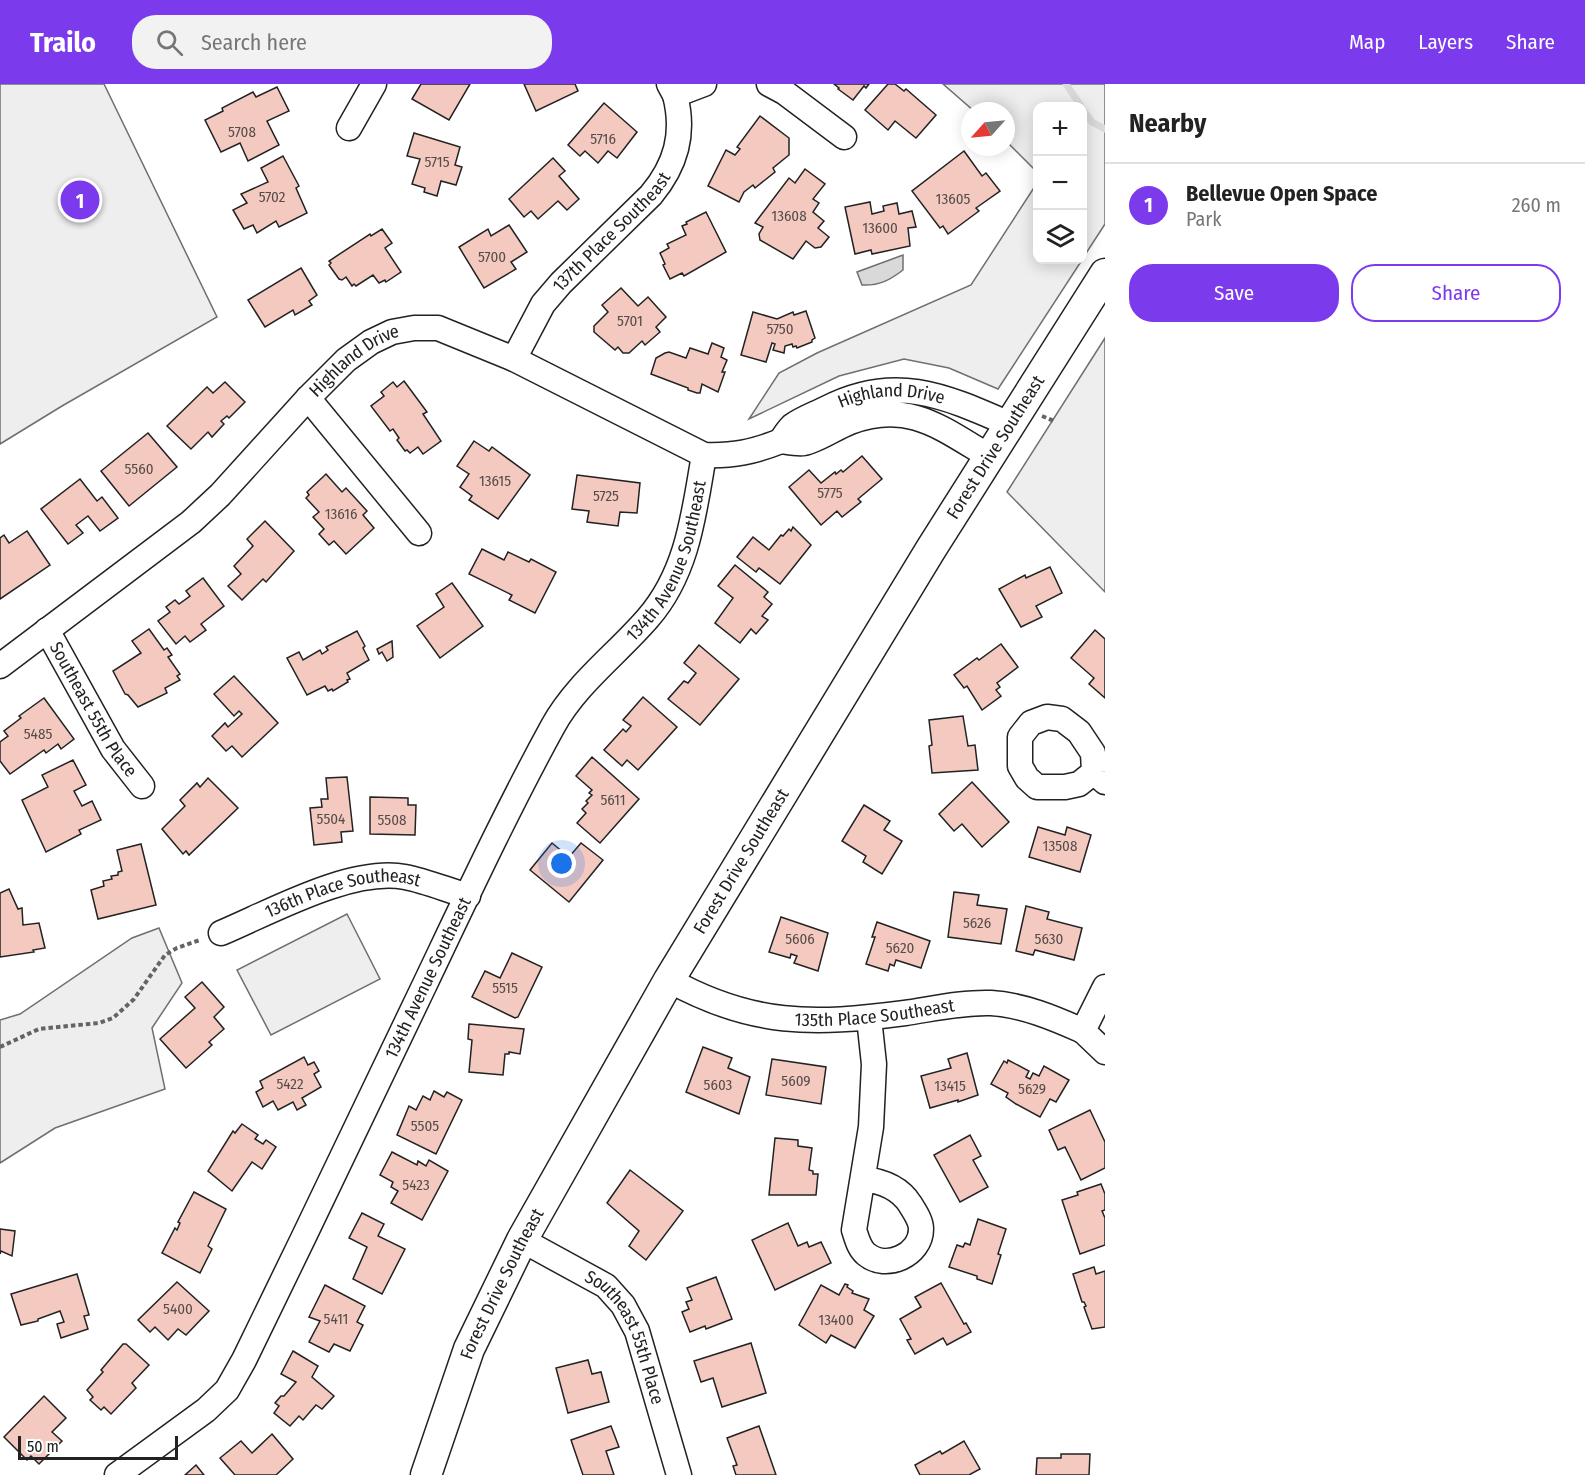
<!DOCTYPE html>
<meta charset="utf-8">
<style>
body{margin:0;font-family:"Fira Sans Condensed",sans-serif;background:#f2f2f2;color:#222}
.controls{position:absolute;right:18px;top:18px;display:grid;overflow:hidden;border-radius:12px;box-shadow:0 3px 15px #0003}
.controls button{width:54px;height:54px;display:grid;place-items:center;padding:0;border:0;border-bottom:2px solid #e0e0e0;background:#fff;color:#222;font:30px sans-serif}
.compass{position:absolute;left:961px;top:18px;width:54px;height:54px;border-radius:50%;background:#fff;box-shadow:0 3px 15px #0003;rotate:243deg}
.scale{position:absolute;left:18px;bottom:15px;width:160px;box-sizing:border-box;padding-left:6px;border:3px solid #222;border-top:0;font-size:16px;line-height:21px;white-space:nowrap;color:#222;-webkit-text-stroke:4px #fff;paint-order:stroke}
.you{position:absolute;left:562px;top:780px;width:21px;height:21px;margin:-15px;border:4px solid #fff;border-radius:50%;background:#1a73e8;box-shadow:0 0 0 9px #1a73e833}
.badge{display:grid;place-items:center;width:39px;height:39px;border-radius:50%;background:#7c3aed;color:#fff;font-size:20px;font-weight:700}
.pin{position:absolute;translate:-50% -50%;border:3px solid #fff;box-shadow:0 2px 6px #0006}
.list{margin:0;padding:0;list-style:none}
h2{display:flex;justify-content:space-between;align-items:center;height:78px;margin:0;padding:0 24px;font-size:26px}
h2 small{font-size:20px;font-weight:400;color:#767676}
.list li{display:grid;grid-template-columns:39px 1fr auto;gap:18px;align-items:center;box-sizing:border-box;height:84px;padding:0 24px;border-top:2px solid #e0e0e0}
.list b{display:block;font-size:22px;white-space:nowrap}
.list p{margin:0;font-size:20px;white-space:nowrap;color:#767676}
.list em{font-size:20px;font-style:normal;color:#767676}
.actions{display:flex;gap:12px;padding:18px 24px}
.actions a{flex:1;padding:14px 0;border:2px solid #7c3aed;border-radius:24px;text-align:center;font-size:21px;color:#7c3aed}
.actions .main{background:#7c3aed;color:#fff}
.icon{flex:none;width:33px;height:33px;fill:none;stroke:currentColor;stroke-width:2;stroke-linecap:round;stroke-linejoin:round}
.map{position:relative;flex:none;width:1105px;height:1391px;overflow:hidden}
header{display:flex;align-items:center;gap:36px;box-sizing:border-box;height:84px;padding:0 30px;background:#7c3aed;color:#fff}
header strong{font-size:28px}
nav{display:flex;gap:33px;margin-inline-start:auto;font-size:21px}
.search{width:420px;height:54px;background:#f2f2f2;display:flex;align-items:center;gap:15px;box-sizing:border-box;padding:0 21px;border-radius:24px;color:#767676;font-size:22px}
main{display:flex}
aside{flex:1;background:#fff}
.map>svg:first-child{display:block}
.green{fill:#eee;stroke:#6f6f6f;stroke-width:1.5}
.water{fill:#d9d9d9;stroke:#6f6f6f;stroke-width:1.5}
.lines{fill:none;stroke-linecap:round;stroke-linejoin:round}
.stream{stroke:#d9d9d9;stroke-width:7}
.building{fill:#f3c9c0;stroke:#222;stroke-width:1.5}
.minor-casing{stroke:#222;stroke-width:27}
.major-casing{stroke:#222;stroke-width:33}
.path{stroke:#646464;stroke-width:4;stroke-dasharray:4.5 3;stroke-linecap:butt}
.minor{stroke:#fff;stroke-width:24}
.major{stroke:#fff;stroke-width:30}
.labels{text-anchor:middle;stroke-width:4.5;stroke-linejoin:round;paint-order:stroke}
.number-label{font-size:15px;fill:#564c4a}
.street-label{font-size:18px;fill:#222;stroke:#fff}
</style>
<header>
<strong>Trailo</strong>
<div class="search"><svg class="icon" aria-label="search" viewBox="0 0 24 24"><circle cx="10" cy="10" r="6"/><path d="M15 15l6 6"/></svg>Search here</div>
<nav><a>Map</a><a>Layers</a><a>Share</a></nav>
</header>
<main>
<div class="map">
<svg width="1105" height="1391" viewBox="0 0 1105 1391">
<rect width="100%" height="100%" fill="#fff"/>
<g class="green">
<path d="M0 0H104L217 233 62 322 0 360Z"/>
<path d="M943 0H1105V140L1083 174 1082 22H1038L1037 88 1006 57V27H974Z"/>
<path d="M1037 99 1038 176H1082L998 305 949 284 904 275 839 292 749 335 779 289 817 269 971 201Z"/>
<path d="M1105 254V508L1007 408Z"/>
<path d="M347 830 380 895 271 951 237 886Z"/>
<path d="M159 844 182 899 152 944 165 1005 55 1044 0 1079V936L20 930 132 854Z"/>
</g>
<path class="water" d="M903 171V186C890 196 879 202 862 201L857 188Z"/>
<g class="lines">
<g class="stream">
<path d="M1066 0 1081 22"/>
<path d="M1082 24 1092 38 1105 45"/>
</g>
</g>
<g class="building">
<path d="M421 0H470L449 36 412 15Z"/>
<path d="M524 0H575L578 7 536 27Z"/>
<path d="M834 0H869L866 4 864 2 853 16 838 5 839 4Z"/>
<path d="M888 0H895L904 7 906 5 936 31 916 54 895 37 888 46 865 26Z"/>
<path d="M277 3 289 27 267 37 279 61 248 77 240 59 221 68 205 36 223 27 222 24 253 8 256 13Z"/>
<path d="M604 19 637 48 617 74 608 67 598 79 585 67 580 72 568 61Z"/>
<path d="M760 32 789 54V71L773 84 775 88 755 104 753 101 744 108 739 118 708 102 726 66 735 71 740 65 737 63Z"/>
<path d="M414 49 460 63 455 81 462 83 456 101 441 97 437 112 424 108 425 104 412 100 420 75 407 72Z"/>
<path d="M964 67 982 92 986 89 1000 107 976 124 979 127 948 150 943 142 940 144 912 107Z"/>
<path d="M283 72 299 102 296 104 307 129 279 143 276 137 257 149 253 141 244 145 233 126 247 119 241 110 268 98 261 84Z"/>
<path d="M553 74 565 87 559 92 579 115 567 126 558 117 538 135 531 127 524 133 509 115Z"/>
<path d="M805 85 825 100 813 115 819 119 813 128 824 137 818 144 829 153 821 163 815 164 806 157 793 175 760 156 759 150 763 143 755 139 789 94 795 99Z"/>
<path d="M870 118 872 130 884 127 883 122 897 119 899 130 912 127 916 143 908 144 910 162 872 170 871 166 855 170 845 123Z"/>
<path d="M706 128 726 168 684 192 682 189 670 195 663 181 665 180 660 169 669 164 667 160 686 151 682 142 687 140 686 138Z"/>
<path d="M509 141 527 168 511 178 516 185 484 204 459 163 488 145 491 152Z"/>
<path d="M382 145 392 159 385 164 401 188 386 198 385 196 379 199 373 191 356 202 354 200 352 202 346 193 342 196 339 195 329 181 331 179 329 177 370 150 371 152Z"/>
<path d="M301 184 317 211 309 217 312 221 295 231 293 226 265 243 248 216Z"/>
<path d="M621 204 638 222 648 213 666 233 656 243 660 248 645 261 642 257 629 269H623L618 263 615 266 594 248V242L608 228 602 221Z"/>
<path d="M806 227 815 254 812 256V258L797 264 796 262 793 263 792 260 785 262 784 269 773 266 775 260 772 259 766 278 741 271 753 228 777 235 793 228 794 231Z"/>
<path d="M712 259 724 264 721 273 727 276 722 288H725L718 308 702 300 700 309H697L688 306V304L651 290 656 274 665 269 669 268 686 274 690 264 708 270Z"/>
<path d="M404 297 427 328 423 330 441 357 423 370 418 363 410 369 407 366 405 367 397 356 399 354 393 345 390 347 371 322 384 312 381 308 393 298 397 303Z"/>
<path d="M225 298 245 318 229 334 227 332 221 337 224 340 212 353 208 348 191 365 167 342 207 303 213 309Z"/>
<path d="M148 349 177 383 129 422 101 387Z"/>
<path d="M474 357 489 367 492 363 530 391 498 435 469 416 472 412 460 403 469 390 457 382Z"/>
<path d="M862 372 882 395 858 415 861 418 842 433 837 427 821 441 789 403 809 386 821 399 835 388 836 390 841 386 843 388Z"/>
<path d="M326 390 342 408 346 404 367 427 363 431 374 444 346 470 334 457 329 461 319 450 324 445 313 433 319 428 306 414 309 411 307 408Z"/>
<path d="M577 391 640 399 637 429 620 428 618 442 587 438 589 427 572 425Z"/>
<path d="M80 395 97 417 102 413 118 434 100 447 88 432 76 441 83 449 68 460 41 425Z"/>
<path d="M265 437 294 467 266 498 263 495 242 516 228 502 241 490 234 482 253 462 247 455Z"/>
<path d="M793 443 811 461 780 500 759 484 756 488 737 473 753 453 769 466 781 451 783 452 789 445 791 447Z"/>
<path d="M27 447 50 481 0 515V454L4 451 9 459Z"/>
<path d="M482 465 504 476 508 468 529 478 531 475 556 488 535 529 509 516 512 511 469 490Z"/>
<path d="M735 481 768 508 764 513 772 520 762 532 768 536 756 550 751 545 740 559 715 539 733 514 718 502Z"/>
<path d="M1050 483 1062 509 1036 522 1042 533 1021 543 999 505 1025 491 1026 494Z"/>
<path d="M203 494 224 522 201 540 206 546 190 558 185 552 176 560 158 537 170 528 166 523 175 516 179 520 190 512 186 507Z"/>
<path d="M452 499 483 542 440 574 417 542 444 523 436 510Z"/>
<path d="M149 545 164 566 167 564 172 571 168 573 180 590 177 592 180 596 165 604 167 609 138 623 128 611 125 610 113 587 141 569 132 557Z"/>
<path d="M1095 546 1105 555V614L1089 600 1094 594 1071 574Z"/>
<path d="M357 547 365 562 363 564 369 576 347 589 350 595 347 596 348 598 333 607 332 605 328 607 325 602 307 611 287 574 299 568 303 576 320 566 322 570 328 566 326 563Z"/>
<path d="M392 557 393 573 387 577 382 568 379 570 377 565Z"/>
<path d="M1001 560 1018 583 997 599 1000 603 996 606 1001 612 982 626 967 602 964 604 954 591 977 574 979 576Z"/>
<path d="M699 561 739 595 700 641 668 615 684 597 688 599 696 589 684 579Z"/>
<path d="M234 592 278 639 242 673 232 662 226 667 212 652 225 639 228 643 242 630 239 627 234 632 214 610Z"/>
<path d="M643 613 677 643 638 686 627 676 622 682 604 666 623 645 626 648 631 642 623 636Z"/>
<path d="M44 614 74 655 61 665 58 660 46 669 44 666 10 690 0 677V658L8 652 4 647 21 634 19 632Z"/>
<path d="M963 632 968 662 975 661 978 686 932 689 929 662 932 661 929 636Z"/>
<path d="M592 673 639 715 600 759 577 739 586 729 582 725 588 719 586 717 592 711 589 709 592 706 576 692Z"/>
<path d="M73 676 86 701 74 707 82 722 92 717 101 736 79 746 81 750 46 768 22 716 48 703 42 691Z"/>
<path d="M347 693 353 747 341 748 342 758 314 761 310 724 322 723 321 715H328L326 694Z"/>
<path d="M208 694 238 724 189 771 186 767 183 770 162 745 185 722 180 716 197 699 200 703Z"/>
<path d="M972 698 1009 738 982 763 962 740 954 747 939 730Z"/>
<path d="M370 713 408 714V721H416L415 751 370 750Z"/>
<path d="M864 721 890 737 884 746 902 757 882 790 863 778 866 772 842 757Z"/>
<path d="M1038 743 1065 751 1067 743 1091 751 1080 788 1029 773Z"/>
<path d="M552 759 569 773 581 759 603 776 569 818 530 786Z"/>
<path d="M141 760 156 821 98 835 91 806 104 802 103 797 112 795 111 792 118 791V788L122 787 117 766Z"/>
<path d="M9 805 18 825 22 824 23 841 39 839 45 864 33 866 34 868 0 873V809Z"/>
<path d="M954 808 979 811 977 821 1007 825 1001 860 948 853Z"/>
<path d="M1026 822 1049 828 1047 835 1082 844 1074 876 1035 866 1033 871 1016 867Z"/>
<path d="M781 833 828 849 818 887 794 879 797 872 791 870 790 874 769 868Z"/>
<path d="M877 838 930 857 921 884 896 876 894 882 890 880 888 887 866 880 875 853H872Z"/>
<path d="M512 869 542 883 518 933 515 934 472 913 485 887 500 894Z"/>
<path d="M202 898 224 923 214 933 224 945 209 958 212 961 186 984 160 955 195 924 185 913Z"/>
<path d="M469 940 524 945 520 970 509 968V970H505L503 991 469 988 472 956 468 955Z"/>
<path d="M703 963 732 974 728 984 750 993 739 1030 686 1008Z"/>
<path d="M967 969 978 1011 958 1018V1016L930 1024 921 992 951 984 948 975Z"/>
<path d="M304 973 308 981 314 978 319 987 314 990 321 1003 302 1014 306 1021 297 1026 293 1018 278 1026 273 1017 263 1023 256 1008 263 1004 260 997Z"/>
<path d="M772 975 826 983 821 1020 766 1011Z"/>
<path d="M1008 976 1029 987 1026 993 1030 995 1033 989 1039 992 1044 982 1069 996 1056 1018 1050 1015 1040 1033 1016 1020 1006 1013 1008 1009 991 1000 1004 977 1007 979Z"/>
<path d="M434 1007 444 1013 447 1008 462 1016 436 1070 397 1051 409 1022 416 1026 423 1012 430 1016Z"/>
<path d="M1090 1026 1105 1058V1084L1081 1096 1065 1063 1058 1066 1049 1046Z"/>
<path d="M242 1040 258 1051 255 1055 263 1060 266 1056 276 1063 262 1085 252 1078 232 1107 208 1087 233 1047 235 1049Z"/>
<path d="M970 1051 981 1072 973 1076 988 1103 960 1118 934 1071Z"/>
<path d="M775 1054 798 1056V1062L812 1064 809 1086 813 1087V1090H818L816 1111H769Z"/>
<path d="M392 1068 417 1081 418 1077 426 1082 429 1076 448 1087 422 1136 391 1119 398 1107 391 1103 393 1098 380 1091Z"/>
<path d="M630 1086 683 1127 646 1176 629 1162 639 1147 607 1119Z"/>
<path d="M1101 1100 1105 1110V1126L1102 1127 1105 1134V1161L1080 1170 1062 1116 1078 1111 1077 1108Z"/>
<path d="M194 1108 226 1125 208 1162 212 1165 200 1189 162 1169 175 1144 177 1146 180 1139 178 1138Z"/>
<path d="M362 1129 384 1140 378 1152 405 1165 382 1210 353 1195 367 1163 349 1154Z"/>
<path d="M978 1135 1006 1145 998 1170 1001 1171 992 1200 977 1195V1192L949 1183 957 1161 963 1163 965 1159 970 1161Z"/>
<path d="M788 1139 798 1162 807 1158 809 1163 821 1158 831 1179 775 1206 752 1156Z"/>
<path d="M0 1145 15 1147 12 1172 1 1167 0 1170Z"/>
<path d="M1094 1183 1096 1190 1105 1187V1243L1092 1245 1084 1223 1086 1222 1084 1218H1082L1073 1190Z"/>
<path d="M77 1190 89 1231 84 1232 88 1245 61 1254 57 1240 64 1238 60 1227 38 1235V1237L21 1241 11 1210Z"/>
<path d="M716 1193 732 1235 706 1245 705 1242 690 1248 682 1228 689 1225 686 1218 692 1216 687 1204Z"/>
<path d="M177 1198 209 1227 186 1251 178 1245 168 1256 155 1243 150 1248 138 1236Z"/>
<path d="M941 1199 964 1240 966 1239 971 1248 947 1261 943 1254 915 1270 907 1256 911 1255 900 1235 921 1223 915 1213Z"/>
<path d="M845 1200 848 1201 847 1203 853 1207 852 1209 869 1215 864 1226 874 1232 855 1264 831 1251 826 1259 799 1241 821 1201 839 1211Z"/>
<path d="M325 1201 365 1222 357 1238 363 1241 350 1267 334 1260 329 1268 309 1258 320 1237 309 1233Z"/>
<path d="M751 1259 766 1309 722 1323 713 1294 701 1298 694 1277Z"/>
<path d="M123 1260H126L149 1281 132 1299 136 1304 111 1330 104 1323 101 1326 90 1316 93 1313 87 1306 103 1288 101 1286Z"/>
<path d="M293 1267 318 1282 312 1293 334 1312 322 1325 316 1321 303 1336 299 1332 290 1342 274 1329 279 1322 275 1319 281 1312H284L296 1298 281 1290Z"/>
<path d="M588 1276 592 1290 601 1288 609 1318 568 1329 556 1284Z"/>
<path d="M44 1312 66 1334 52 1348 62 1357 39 1380 31 1372 27 1376 4 1353Z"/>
<path d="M611 1342 619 1363 606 1367 614 1391H583L571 1356Z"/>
<path d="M759 1342 776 1391H736L733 1382 737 1381 727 1354Z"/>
<path d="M272 1350 293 1375 276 1391H235L220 1374 241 1357 252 1369Z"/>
<path d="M964 1357 980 1385 969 1391H920L915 1381 940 1367 942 1370Z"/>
<path d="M1061 1370H1090L1089 1391H1036L1037 1374H1061Z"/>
<path d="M196 1381 204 1391H185Z"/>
</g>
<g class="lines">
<g class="minor-casing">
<g id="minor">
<path d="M669 0 675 11 704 0"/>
<path d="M769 0 784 8 844 53"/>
<path d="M349 44 374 0"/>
<path id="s1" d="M514 275 543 220 561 199 651 111C676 81 685 50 675 11"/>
<path d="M308 314 419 449"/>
<path id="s2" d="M990 373C941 344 909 316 850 338 837 343 816 357 804 359 797 360 788 358 781 357 784 352 788 346 792 342 801 335 815 330 825 325 894 289 943 311 1009 340"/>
<path id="s3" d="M47 546 113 665 142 702"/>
<path id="s4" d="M0 582 191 438 220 411 308 314 346 276 371 258 392 248 414 244H438L514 275 704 371C734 372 753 368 781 357"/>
<path d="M1094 688 1079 700 1065 703H1037L1027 694 1020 682V653L1031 639 1047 633 1062 635 1079 648 1093 669 1094 688 1105 698"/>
<path id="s5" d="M221 849C271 828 351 783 405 793 426 797 447 806 468 812"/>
<path id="s6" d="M669 896C752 942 813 941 905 929 932 925 963 918 991 919 1023 921 1054 934 1083 947"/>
<path d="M1105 903 1083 947 1105 968"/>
<path d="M863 1095C882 1097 899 1103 910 1120 914 1127 921 1136 921 1145 921 1171 886 1187 866 1170 859 1164 857 1155 854 1146L871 1043 874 980 869 934"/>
<path id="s7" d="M522 1156 606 1202 623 1221 637 1247 679 1391"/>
<path id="s8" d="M117 1391 206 1326 227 1306 244 1276C305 1151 365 1026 425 900 466 814 507 726 553 642 576 600 617 570 648 534 688 488 694 429 704 371"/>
</g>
</g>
<g class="major-casing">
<g id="major">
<path id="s9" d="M426 1391 469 1265 522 1156 669 896 931 465 1105 190"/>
</g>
</g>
<g class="path">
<path d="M1042 332 1054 337"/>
<path d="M0 963 39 945 99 939 113 934 134 915 165 871 177 864 200 856"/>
</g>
<use href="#minor" class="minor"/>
<use href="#major" class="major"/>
</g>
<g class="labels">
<g class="number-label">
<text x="242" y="53">5708</text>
<text x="603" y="60">5716</text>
<text x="437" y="83">5715</text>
<text x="272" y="118">5702</text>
<text x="953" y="120">13605</text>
<text x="789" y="137">13608</text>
<text x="880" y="149">13600</text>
<text x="492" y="178">5700</text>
<text x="630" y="242">5701</text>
<text x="780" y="250">5750</text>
<text x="139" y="390">5560</text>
<text x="495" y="402">13615</text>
<text x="830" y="414">5775</text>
<text x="606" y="417">5725</text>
<text x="341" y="435">13616</text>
<text x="38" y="655">5485</text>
<text x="613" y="721">5611</text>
<text x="331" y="740">5504</text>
<text x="392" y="741">5508</text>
<text x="1060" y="767">13508</text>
<text x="977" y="844">5626</text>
<text x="800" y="860">5606</text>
<text x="1049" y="860">5630</text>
<text x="900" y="869">5620</text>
<text x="505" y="909">5515</text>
<text x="796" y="1002">5609</text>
<text x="290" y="1005">5422</text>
<text x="718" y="1006">5603</text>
<text x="950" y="1007">13415</text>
<text x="1032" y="1010">5629</text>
<text x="425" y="1047">5505</text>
<text x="416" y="1106">5423</text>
<text x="178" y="1230">5400</text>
<text x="336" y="1240">5411</text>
<text x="836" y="1241">13400</text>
</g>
<g class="street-label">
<text dy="6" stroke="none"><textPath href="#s1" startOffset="162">137th Place Southeast</textPath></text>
<text dy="6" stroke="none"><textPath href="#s4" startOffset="470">Highland Drive</textPath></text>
<text dy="6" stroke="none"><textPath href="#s2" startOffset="350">Highland Drive</textPath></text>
<text dy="6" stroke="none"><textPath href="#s9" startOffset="1178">Forest Drive Southeast</textPath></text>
<text dy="6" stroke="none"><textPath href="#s8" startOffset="1084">134th Avenue Southeast</textPath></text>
<text dy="6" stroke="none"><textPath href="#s3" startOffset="92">Southeast 55th Place</textPath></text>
<text dy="6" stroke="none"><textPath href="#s9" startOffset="692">Forest Drive Southeast</textPath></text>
<text dy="6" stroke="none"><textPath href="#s5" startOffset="130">136th Place Southeast</textPath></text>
<text dy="6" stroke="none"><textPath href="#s8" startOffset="598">134th Avenue Southeast</textPath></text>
<text dy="6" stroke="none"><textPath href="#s6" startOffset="213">135th Place Southeast</textPath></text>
<text dy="6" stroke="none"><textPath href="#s9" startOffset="206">Forest Drive Southeast</textPath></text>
<text dy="6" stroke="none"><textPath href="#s7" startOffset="150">Southeast 55th Place</textPath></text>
</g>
</g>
</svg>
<div class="controls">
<button>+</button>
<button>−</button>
<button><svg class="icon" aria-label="layers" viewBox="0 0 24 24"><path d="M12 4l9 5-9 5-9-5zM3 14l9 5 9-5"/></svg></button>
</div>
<svg class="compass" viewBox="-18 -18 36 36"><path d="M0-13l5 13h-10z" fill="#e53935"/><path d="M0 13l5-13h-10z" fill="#767676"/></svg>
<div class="scale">50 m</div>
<div class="you"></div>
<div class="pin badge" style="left:80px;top:116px">1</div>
</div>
<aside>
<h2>Nearby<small></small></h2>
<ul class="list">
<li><span class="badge">1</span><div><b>Bellevue Open Space</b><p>Park</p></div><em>260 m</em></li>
</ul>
<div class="actions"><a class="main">Save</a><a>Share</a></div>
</aside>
</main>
